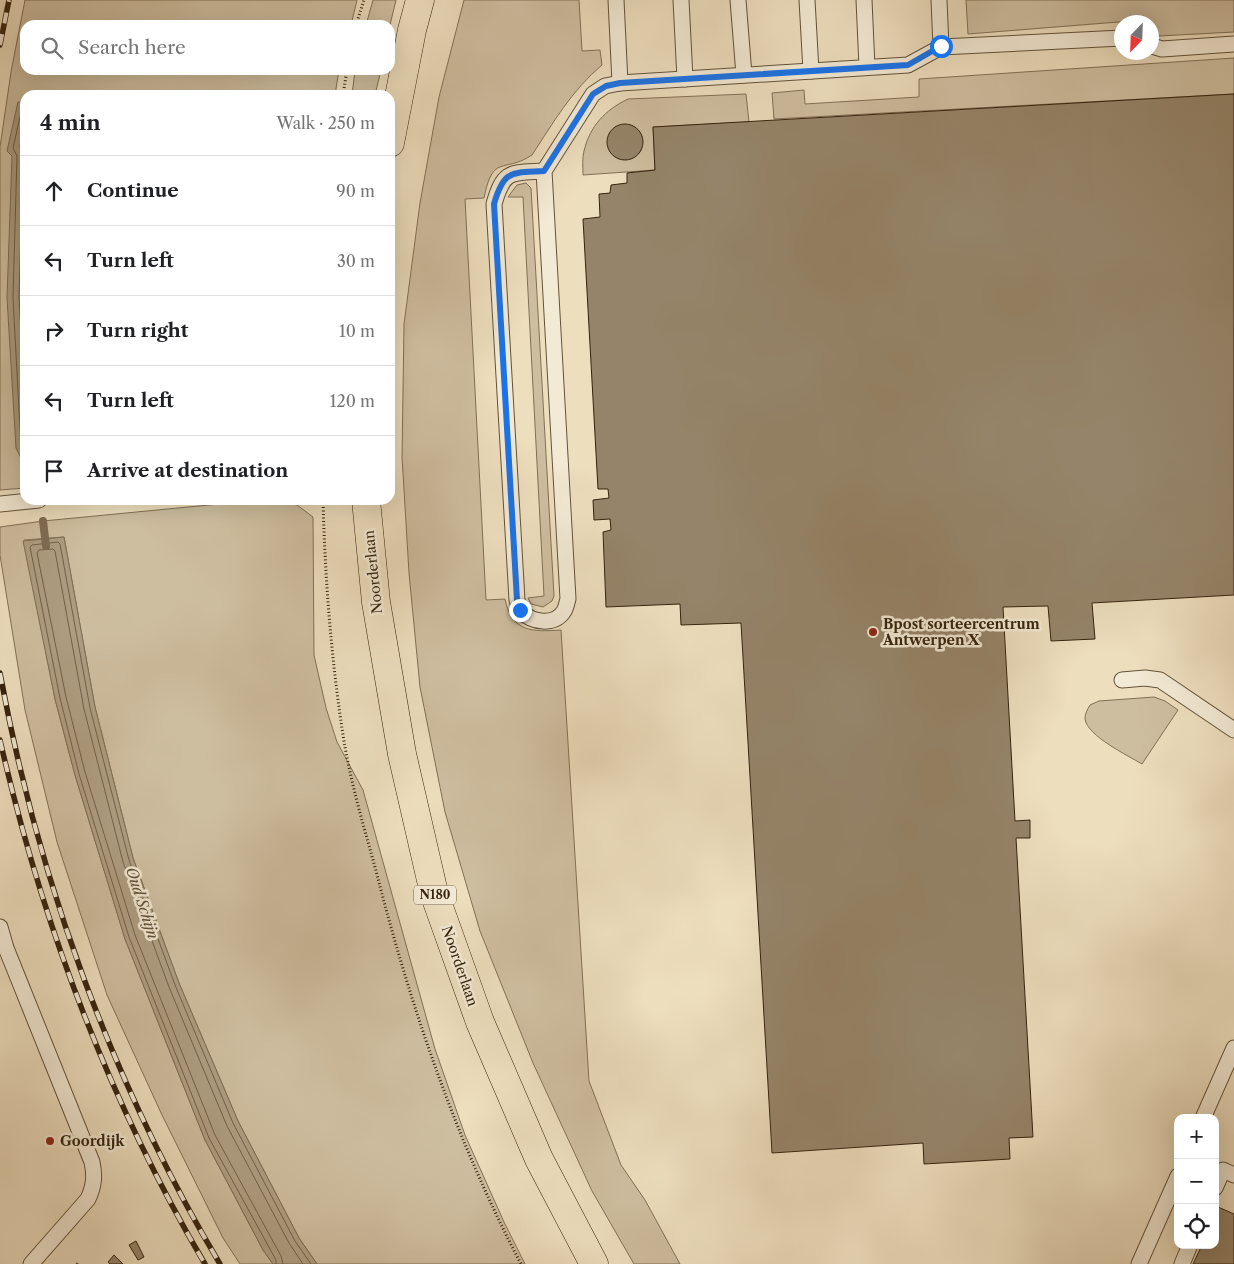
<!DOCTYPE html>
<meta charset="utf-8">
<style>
body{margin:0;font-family:"Libre Caslon Text",serif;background:#f2f2f2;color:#202124}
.controls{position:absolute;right:15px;bottom:15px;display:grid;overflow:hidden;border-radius:10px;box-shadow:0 5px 20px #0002}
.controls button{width:45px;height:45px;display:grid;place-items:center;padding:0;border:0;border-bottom:1px solid #e0e0e0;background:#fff;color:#202124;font:25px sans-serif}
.compass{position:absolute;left:1114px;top:15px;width:45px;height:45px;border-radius:50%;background:#fff;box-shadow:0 5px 20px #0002;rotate:203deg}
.stop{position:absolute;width:15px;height:15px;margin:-11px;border:4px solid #1a73e8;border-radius:50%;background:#fff}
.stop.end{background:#1a73e8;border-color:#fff;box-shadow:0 1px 5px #0008}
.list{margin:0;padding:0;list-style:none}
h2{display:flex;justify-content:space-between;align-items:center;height:65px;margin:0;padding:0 20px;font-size:21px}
h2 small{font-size:16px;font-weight:400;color:#757577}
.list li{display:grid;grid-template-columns:32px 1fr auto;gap:15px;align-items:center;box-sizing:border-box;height:70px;padding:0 20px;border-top:1px solid #e0e0e0}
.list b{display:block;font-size:19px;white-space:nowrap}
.list em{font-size:16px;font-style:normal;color:#757577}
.icon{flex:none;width:28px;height:28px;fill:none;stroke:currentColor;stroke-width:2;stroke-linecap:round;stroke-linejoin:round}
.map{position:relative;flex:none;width:1234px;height:1264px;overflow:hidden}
.search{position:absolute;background:#fff;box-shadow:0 5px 20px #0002;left:20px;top:20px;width:375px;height:55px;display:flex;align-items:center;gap:12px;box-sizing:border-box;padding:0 18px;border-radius:15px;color:#757577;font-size:19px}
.panel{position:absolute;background:#fff;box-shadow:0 5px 20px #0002;left:20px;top:90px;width:375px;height:415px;border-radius:15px}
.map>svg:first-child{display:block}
.green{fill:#cebea0;stroke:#827056}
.water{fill:#ae9e82;stroke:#7e6d53}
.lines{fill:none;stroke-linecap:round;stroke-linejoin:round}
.shore{stroke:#726048;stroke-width:1}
.stream{stroke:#7e6d53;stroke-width:8}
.building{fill:#958469;stroke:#35230d}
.service-casing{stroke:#635239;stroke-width:17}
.primary-casing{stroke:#35230d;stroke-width:29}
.path{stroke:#35230d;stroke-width:3;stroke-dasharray:1 2.5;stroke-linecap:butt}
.service{stroke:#f3ead5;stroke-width:15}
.primary{stroke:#eddebe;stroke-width:28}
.rail-casing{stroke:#35230d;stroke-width:5.5}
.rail{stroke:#f3ead5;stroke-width:4;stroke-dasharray:11;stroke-linecap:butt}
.route{stroke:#1a73e8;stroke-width:6}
.poi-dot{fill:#8f2418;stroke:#f3ead5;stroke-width:2}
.labels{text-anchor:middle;stroke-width:5;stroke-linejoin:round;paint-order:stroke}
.shield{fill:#f3ead5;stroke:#6e5f49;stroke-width:1}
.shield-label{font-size:12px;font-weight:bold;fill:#35230d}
.street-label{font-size:14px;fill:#35230d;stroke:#f3ead5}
.poi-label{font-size:14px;font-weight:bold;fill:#35230d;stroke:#f3ead5;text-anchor:start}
.water-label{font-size:15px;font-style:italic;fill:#5f4e36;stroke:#f3ead5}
</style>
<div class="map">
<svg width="1234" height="1264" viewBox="0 0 1234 1264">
<rect width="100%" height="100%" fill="#eddebe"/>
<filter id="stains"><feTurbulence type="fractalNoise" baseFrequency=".004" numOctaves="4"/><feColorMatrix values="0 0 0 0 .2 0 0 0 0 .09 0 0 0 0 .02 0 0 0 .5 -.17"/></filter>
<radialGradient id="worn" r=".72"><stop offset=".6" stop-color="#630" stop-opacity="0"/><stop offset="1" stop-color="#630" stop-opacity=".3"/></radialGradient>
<g class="green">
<path d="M25 0H357L351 25H25V70H339L335 95H25V488L0 490V147L11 72Z"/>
<path d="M373 0H396L390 25H366Z"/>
<path d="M464 0H579L582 51 600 50 602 65C572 90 553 123 532 155 503 174 493 153 484 198L465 199 486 600 505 599C512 632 531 632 561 630L589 1081 621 1165 645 1200 680 1264H634L592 1191 533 1063 480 931 445 812 420 687 409 573 402 457 404 324 420 203 439 97Z"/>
<path d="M966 0H1234V32L1159 36 1152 32V22L1131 21 968 34Z"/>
<path d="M1234 58V94L774 119 772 93 804 90 805 104 919 97V79Z"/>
<path d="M355 70H381L375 95H352Z"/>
<path d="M746 94 749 122 653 127 655 170 583 175C583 167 582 158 584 151 590 126 605 110 628 99Z"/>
<path d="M526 183 531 188 554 596 552 601 543 607 531 604 528 598 544 596 523 197H508L517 185Z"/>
<path d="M261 500H278L297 505 313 517 314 655 326 708 337 742 363 790 435 1049 465 1135 504 1222 525 1264H317L299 1238 238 1121 179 983 133 858 95 707 64 537 24 540 55 699 75 775 125 939 205 1140 263 1250 273 1264H240L223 1238 162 1115 107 995 57 842 25 710 0 555V527L43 521Z"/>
<path d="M1154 697 1165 701 1178 710 1142 764C1129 756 1087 736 1085 719 1085 714 1087 710 1090 705L1099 701Z"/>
</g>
<g class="water">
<path d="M18 102H25V460L21 458 16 448 7 298 12 156 7 151Z"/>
<path d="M64 537 95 707 133 858 179 983 238 1121 299 1238 317 1264H273L263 1250 205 1140 125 939 75 775 55 699 23 541Z"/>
</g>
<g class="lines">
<g class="shore">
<path d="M25 107 22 108 13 148 17 156 13 298 21 447 25 454"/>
<path d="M25 122 20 146 23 156 19 297 25 407"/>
<path d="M276 1264V1260L209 1138 129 937 79 774 60 698 30 547 32 545 58 542 60 544 90 708 129 860 175 985 233 1123 295 1241 311 1264"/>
<path d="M283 1264 281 1256 215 1135 135 935 85 772 66 697 37 553 39 550 53 549 55 551 84 709 123 862 169 987 227 1126 289 1243 303 1264"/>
</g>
<path class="stream" d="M43 521 46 546"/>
</g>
<g class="building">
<path d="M1234 94V595L1092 603 1095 639 1051 641 1048 606 1003 607 1015 821 1030 820V838H1016L1033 1137 1009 1138 1010 1159 924 1164 923 1143 772 1153 741 623 681 625 680 604 606 607 603 532 611 530 610 519 594 520 593 500 609 498 608 489H598L583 219 600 217 599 194 610 193 611 185 627 183V173L655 170 653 127Z"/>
<circle cx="625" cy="142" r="18"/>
<path d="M1218 1207 1234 1214V1264H1193L1202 1245H1215V1214Z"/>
<path d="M136 1241 144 1257 138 1260 129 1245Z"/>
<path d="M114 1255 123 1264H110L108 1262Z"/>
</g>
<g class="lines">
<g class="service-casing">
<g id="service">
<path d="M616 0 620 83"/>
<path d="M681 0 685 79"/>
<path d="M738 0 744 75"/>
<path d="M807 0 811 71"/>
<path d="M864 0 867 67"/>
<path d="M939 0 941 47"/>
<path d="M1152 46 1162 49 1234 44"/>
<path d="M544 171C511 173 504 169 494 204L517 600C518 603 519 608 521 611 532 623 555 626 564 611 566 608 567 602 568 599L544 171 593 94 605 86 620 83 908 65 941 47 1122 38"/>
<path d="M0 504 39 500"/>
<path d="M1122 680 1145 678 1160 680 1234 730"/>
<path d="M0 927 6 948 92 1162C95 1176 94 1186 88 1199L31 1264"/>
<path d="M1203 1118 1234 1048"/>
<path d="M1215 1188 1223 1170 1234 1175"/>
<path d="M1139 1264 1178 1176"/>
<path d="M1182 1264 1190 1245"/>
</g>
</g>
<g class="primary-casing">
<g id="primary">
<path d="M390 143 412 30 420 0"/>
<path d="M366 500 376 602 402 754 434 893 480 1022 539 1159 594 1264"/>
</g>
</g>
<g class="path">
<path d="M356 25 364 0"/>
<path d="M343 95 347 70"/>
<path d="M323 500C325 578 331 657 343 735 350 780 363 824 375 867 410 1005 455 1138 521 1264"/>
<path d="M77 1264 78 1262"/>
</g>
<use href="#service" class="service"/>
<use href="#primary" class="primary"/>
<g class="rail-casing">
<g id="rail">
<path d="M0 45 9 0"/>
<path d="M0 673C38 880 112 1083 220 1264"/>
<path d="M0 740C42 924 109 1101 205 1264"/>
</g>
</g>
<use href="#rail" class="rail"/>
</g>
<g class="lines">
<path class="route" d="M520 610 517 600 494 204C504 169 512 173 544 171L593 94 606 86 620 83 908 65 941 46"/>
</g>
<g class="poi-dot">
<circle cx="873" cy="632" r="5"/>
<circle cx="50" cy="1141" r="5"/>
</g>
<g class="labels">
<rect class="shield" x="414" y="885.5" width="42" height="19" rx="4"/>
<g class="shield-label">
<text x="435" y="899">N180</text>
</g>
<g class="street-label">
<text transform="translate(373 572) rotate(-96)" y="5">Noorderlaan</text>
<text transform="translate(460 966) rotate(71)" y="5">Noorderlaan</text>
</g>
<g class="poi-label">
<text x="883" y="629">Bpost sorteercentrum<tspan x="883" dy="16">Antwerpen X</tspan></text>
<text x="60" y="1146">Goordijk</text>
</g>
<g class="water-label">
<text transform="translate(142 903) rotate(72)" y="5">Oud Schijn</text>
</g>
</g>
<rect width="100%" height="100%" filter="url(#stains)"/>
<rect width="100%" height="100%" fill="url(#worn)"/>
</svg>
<div class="controls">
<button>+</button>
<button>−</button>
<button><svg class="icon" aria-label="locate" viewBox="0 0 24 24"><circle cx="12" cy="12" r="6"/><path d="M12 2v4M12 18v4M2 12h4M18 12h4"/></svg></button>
</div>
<svg class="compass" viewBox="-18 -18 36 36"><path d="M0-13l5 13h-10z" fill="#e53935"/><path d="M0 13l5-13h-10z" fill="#757577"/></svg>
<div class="stop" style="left:941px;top:46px"></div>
<div class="stop end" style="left:520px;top:610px"></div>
<div class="search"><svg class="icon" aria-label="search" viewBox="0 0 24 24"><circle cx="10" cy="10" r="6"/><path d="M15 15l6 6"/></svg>Search here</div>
<section class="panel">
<h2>4 min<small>Walk · 250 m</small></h2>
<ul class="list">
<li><svg class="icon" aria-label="ahead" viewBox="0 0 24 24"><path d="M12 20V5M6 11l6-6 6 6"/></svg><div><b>Continue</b></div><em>90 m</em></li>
<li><svg class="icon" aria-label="left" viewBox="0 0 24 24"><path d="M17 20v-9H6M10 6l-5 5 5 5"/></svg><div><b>Turn left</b></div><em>30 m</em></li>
<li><svg class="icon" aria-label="right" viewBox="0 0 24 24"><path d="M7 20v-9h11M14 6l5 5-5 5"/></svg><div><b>Turn right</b></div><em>10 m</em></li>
<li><svg class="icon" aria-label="left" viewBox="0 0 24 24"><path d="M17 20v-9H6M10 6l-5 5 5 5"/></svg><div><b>Turn left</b></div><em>120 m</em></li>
<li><svg class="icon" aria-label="arrive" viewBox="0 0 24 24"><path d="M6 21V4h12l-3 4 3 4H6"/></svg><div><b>Arrive at destination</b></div></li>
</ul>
</section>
</div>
